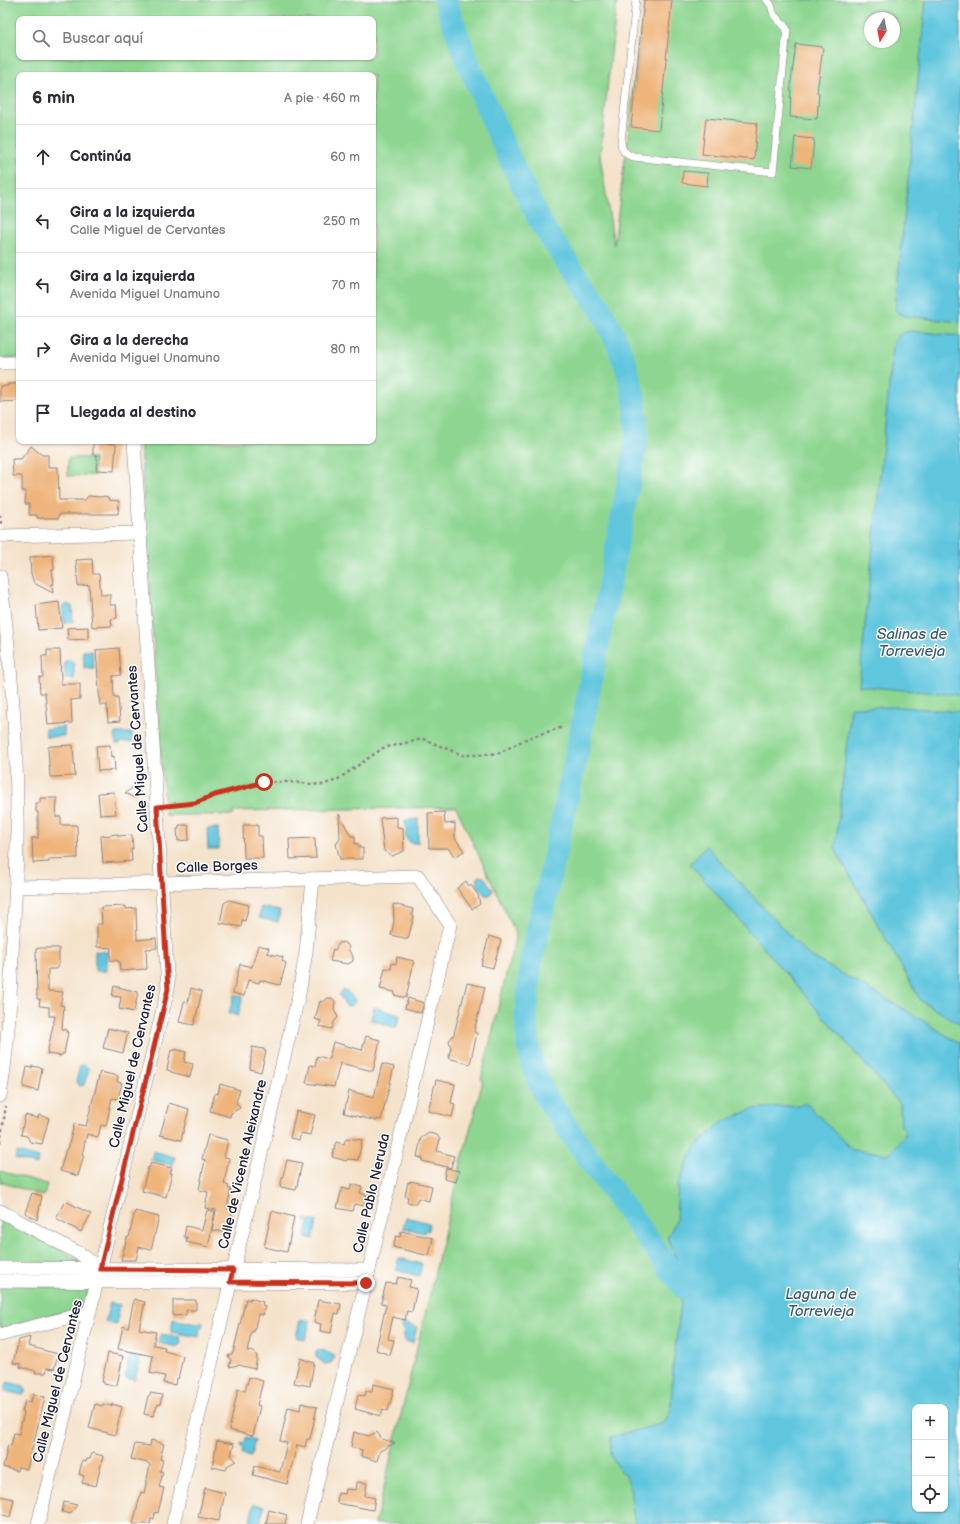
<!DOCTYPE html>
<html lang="es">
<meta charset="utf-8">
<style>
body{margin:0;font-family:"Balsamiq Sans",sans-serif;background:#f2f2f3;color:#2b2b33}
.controls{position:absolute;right:12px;bottom:12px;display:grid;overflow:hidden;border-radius:8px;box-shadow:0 1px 3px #0004}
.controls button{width:36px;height:36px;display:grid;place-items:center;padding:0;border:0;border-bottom:1px solid #e1e1e2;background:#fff;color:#2b2b33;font:20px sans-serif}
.compass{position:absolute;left:864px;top:12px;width:36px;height:36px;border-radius:50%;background:#fff;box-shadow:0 1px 3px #0004;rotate:190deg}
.stop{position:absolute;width:12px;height:12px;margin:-9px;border:3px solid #c8321e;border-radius:50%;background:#fff}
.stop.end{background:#c8321e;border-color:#fff;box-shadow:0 1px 4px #0008}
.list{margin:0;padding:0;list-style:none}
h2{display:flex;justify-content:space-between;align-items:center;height:52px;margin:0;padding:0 16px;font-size:17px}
h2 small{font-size:13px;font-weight:400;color:#7c7c81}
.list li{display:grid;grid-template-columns:26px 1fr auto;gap:12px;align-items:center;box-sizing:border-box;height:64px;padding:0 16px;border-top:1px solid #e1e1e2}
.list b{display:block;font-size:15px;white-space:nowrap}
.list p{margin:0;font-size:13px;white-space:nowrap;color:#7c7c81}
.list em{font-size:13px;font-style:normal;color:#7c7c81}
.icon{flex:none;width:22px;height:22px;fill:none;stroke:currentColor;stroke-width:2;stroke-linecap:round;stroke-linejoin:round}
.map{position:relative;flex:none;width:960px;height:1524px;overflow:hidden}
.search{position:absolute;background:#fff;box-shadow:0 1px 3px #0004;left:16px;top:16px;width:360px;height:44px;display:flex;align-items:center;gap:10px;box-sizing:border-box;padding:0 14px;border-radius:8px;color:#7c7c81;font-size:15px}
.panel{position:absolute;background:#fff;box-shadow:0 1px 3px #0004;left:16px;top:72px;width:360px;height:372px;border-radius:8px}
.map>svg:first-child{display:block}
.green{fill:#8dd590;stroke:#587c66;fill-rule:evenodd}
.water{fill:#61c6de;stroke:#42748c;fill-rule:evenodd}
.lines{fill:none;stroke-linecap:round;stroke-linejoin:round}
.river{stroke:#61c6de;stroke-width:23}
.building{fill:#eeb47a}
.service-casing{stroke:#8b8282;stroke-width:8}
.minor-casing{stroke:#8b8282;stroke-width:14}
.path{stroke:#8b8282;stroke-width:2.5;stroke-dasharray:3 3;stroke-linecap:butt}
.service{stroke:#fff;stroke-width:7}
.minor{stroke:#fff;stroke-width:13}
.route{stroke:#c8321e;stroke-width:5}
.labels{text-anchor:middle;stroke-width:3;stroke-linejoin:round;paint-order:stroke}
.street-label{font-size:14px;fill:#22223b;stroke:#fff}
.water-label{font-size:15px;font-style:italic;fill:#385b74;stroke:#fff}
</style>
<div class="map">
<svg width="960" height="1524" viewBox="0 0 960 1524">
<rect width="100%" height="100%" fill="#fff"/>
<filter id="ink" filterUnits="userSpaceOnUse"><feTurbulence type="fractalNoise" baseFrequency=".025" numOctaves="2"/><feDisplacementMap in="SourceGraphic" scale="8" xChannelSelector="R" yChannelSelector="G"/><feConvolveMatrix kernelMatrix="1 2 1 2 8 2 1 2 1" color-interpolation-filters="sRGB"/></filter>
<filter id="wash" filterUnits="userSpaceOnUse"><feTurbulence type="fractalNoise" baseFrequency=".012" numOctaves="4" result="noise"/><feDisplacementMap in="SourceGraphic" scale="16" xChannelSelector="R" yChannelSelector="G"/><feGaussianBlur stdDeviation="0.9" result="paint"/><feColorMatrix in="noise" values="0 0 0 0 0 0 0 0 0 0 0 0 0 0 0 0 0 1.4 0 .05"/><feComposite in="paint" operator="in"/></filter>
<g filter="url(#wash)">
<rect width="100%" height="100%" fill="#f4e2ca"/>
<g class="green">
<path d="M0 0H617L600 156 614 245 645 0H960V1524H375L459 1171 483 1080 481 1079 516 934 456 807 234 811V815H165L140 441H373V75H19V358H0ZM870 18H894V42H870ZM19 19H373V57H19ZM915 1407H945V1509H915Z"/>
<path d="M68 458H94V475L68 476Z"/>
<path d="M0 1171 47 1184 44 1196 0 1182Z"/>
<path d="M0 1218 79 1260V1263H0Z"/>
<path d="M0 1285 89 1288 85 1307 0 1328Z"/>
</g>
<g class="water">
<path d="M926 0H960V322L906 316 898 313 895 309Z"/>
<path d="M911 331 960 336V695L859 686 893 346C895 336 900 333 911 331Z"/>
<path d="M65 604 72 606 73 622 64 623 62 607Z"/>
<path d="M92 651 94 668H84L83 651Z"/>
<path d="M69 660 74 662V679H65L64 662Z"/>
<path d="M851 707H902L960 712V1024L921 1001 835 849Z"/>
<path d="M64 727V736L46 737 45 729Z"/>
<path d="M115 733H132V742H122L119 744H116Z"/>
<path d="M418 819V843H411L406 838 405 820Z"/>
<path d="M218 828 219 849H208L207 829Z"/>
<path d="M706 846 807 954 909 1012 960 1044V1524H635L629 1482 610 1455 611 1437 664 1423 671 1410 673 1366 683 1287 682 1271 667 1238 676 1221 678 1184 694 1148 721 1123 753 1109 807 1104 852 1150 890 1154 905 1134V1130L901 1126 900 1104 690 864ZM915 1407H945V1509H915Z"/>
<path d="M480 876 484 877 493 890 490 895H485L476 882 478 877Z"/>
<path d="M261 907 280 911 278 922 259 918Z"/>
<path d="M95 951 107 952 106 971H95Z"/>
<path d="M343 990 347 991 354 998 355 1002 351 1006H346L340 996V994Z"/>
<path d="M234 995 243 997 238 1016 229 1013Z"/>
<path d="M374 1007 400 1015 396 1028 371 1020Z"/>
<path d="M83 1065H85L89 1069 84 1085 79 1086 76 1082 80 1066Z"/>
<path d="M153 1151 175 1157 173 1165 151 1160Z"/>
<path d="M17 1152 39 1158 37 1165 15 1159Z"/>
<path d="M406 1217 429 1223 428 1231 425 1230 424 1233 403 1228Z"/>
<path d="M305 1219 317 1221 313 1239 305 1237 309 1222 305 1221Z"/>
<path d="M399 1258 422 1264 419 1276 395 1270Z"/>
<path d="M110 1303 120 1305 116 1325 105 1322Z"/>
<path d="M173 1319 197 1324 199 1322H202L203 1326 200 1328 199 1337 171 1332Z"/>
<path d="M303 1319 309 1321 310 1323 305 1340 296 1337 300 1320 302 1321Z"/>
<path d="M403 1323 417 1327 413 1343 405 1341 403 1329 402 1327Z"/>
<path d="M161 1334 180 1337 181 1344 178 1345 177 1347 159 1343Z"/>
<path d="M320 1350C326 1351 332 1351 334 1358L331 1363 325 1364 316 1357V1351Z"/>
<path d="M132 1356H135L140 1361 135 1380 125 1378 129 1358Z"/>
<path d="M7 1382 24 1386 26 1390 25 1393 22 1395 5 1391Z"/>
<path d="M246 1437 255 1440 251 1456 242 1454 243 1449 241 1446 242 1443 245 1442Z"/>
<path d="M254 1504 264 1506 260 1523 250 1521Z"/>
</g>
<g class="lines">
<path class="river" d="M445 0 464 53 493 121 519 179 542 225 572 270 599 306 617 342 627 369 635 402 637 435 632 465 578 748 531 962 526 1015 528 1044 533 1066 545 1096 592 1163 683 1287"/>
</g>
<g id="blocks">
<g class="building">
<path d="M644 0H672L659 130 631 127Z"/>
<path d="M796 44 823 47 817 93H819L817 119 790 117 791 81Z"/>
<path d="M706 118 757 123 754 160 702 154Z"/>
<path d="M795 137 814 139 811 168 792 166Z"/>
<path d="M683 171 708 173 707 186 682 183Z"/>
<path d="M8 384H19V401L0 402V386H8Z"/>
<path d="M93 443 116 444 114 471 96 470 97 455H93Z"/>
<path d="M31 446 42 455H48V467H58L59 500H85L88 496 101 497 104 496 108 497 109 500 119 501 118 514H59V518H37V515H29V504H25L26 491H22V476H13L12 459H21Z"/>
<path d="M53 555 54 570H52L54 584H52L53 593 34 583 31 574 30 557Z"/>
<path d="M92 559 93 574H99L101 595 110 594V605H116L117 618 111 619 112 626 92 627 89 585 78 586 76 560Z"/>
<path d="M59 602 62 628 38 630 36 605Z"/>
<path d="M88 627V639L68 640 67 628Z"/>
<path d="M119 648 121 675 113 676 114 697H118L120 721 108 722 107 705H100L96 650Z"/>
<path d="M47 650H60L61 684H80V699L71 700 72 723 48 725 45 693H40L39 677H43L42 656H47Z"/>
<path d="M73 745 75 776 50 777 48 747 51 746Z"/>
<path d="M110 745 111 757 114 756 115 770 98 771 96 746Z"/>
<path d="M135 786 140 789V794L135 798 125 793Z"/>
<path d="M114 792 116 814 100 815 98 793Z"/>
<path d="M40 798H57L56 817H61V825H77L78 858 49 859V862L33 863 32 838H38V812H36V803H40Z"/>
<path d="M444 812 445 824 455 823V838L464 851 455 857 448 848H429L428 813Z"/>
<path d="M339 814 351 836H355V844H359V848H363V859H340L336 844 340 839Z"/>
<path d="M397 817V827L403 828 404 851 392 856 384 851 380 818Z"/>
<path d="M179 825H188L189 840 178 841 177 829H179Z"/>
<path d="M243 825H258V836H262L263 858H244Z"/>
<path d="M118 834V836L132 835 133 849H131L132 861 103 863 101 836Z"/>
<path d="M315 838 316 858 290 859 289 839Z"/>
<path d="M466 881 469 886 471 885 478 895 480 904 472 909 457 888Z"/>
<path d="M229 900 249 905 245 921 242 920 241 927 220 923 224 903Z"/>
<path d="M393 904 413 909 412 915 414 916 408 939 391 935 394 922Z"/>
<path d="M126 906V909L136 908 137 940 156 938 157 948 146 949 147 969 120 971 119 961 110 960 111 948 97 947V924H102L101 907Z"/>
<path d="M489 936 501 940 493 968 481 965Z"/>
<path d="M343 942 348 945 349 951 353 956V961L348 964 330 961 333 949 335 950 339 943Z"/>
<path d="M258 945 269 948 267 953 283 957 282 961 286 963 280 985 260 980 259 983 248 980 244 996 233 993 240 964 252 967Z"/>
<path d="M40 948H59V965H58L57 969H48V991L63 992 60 1005 64 1006 62 1029 67 1030 66 1032H68L64 1054H62L61 1056 47 1054 55 1016H49V1007L39 1006 40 999H37L36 949Z"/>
<path d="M397 957 414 961 406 998 394 995 395 992 380 989 385 968 391 969 392 963 396 964Z"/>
<path d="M467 983 485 987 474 1032 477 1033 470 1064 448 1058 451 1048 449 1041 454 1034Z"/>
<path d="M114 986 138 992 134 1012 119 1009 121 997 112 996Z"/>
<path d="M191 988 202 991 194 1025 179 1022 184 1002 188 1003Z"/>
<path d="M328 998H332L335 1001 334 1010 338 1017 334 1022 332 1029 319 1026 321 1021 315 1019 320 1001 323 1002Z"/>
<path d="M408 998 424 1003 421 1013 405 1008Z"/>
<path d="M108 1028 128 1033 123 1053 103 1048Z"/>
<path d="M366 1036 380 1040 373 1071 340 1063 334 1087 306 1083 310 1065 315 1066 317 1056 329 1059 333 1042 362 1050Z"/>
<path d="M252 1047 264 1049V1051H266L261 1072 250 1069Z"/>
<path d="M175 1049 186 1052 184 1062 193 1064 190 1077 171 1072V1071L167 1070 171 1050 175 1051Z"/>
<path d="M382 1064 394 1067 381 1120 377 1119V1121L344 1113 349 1091 374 1097Z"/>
<path d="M32 1066 42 1068 38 1091 23 1087 27 1067 32 1068Z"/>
<path d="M100 1072 118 1076 117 1082 122 1083 118 1099 112 1098 106 1126 101 1125 98 1137 87 1134 82 1155H84L78 1176 60 1171 66 1149H68L74 1124 86 1126Z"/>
<path d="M436 1080 455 1084 451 1103 455 1104 452 1117 428 1111Z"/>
<path d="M220 1084 240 1090 236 1102 240 1108 231 1113 230 1117 210 1111 215 1093 218 1094Z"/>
<path d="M169 1103 189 1109 181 1140 160 1135Z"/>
<path d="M296 1111 315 1115 310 1135 301 1133 299 1140 290 1138Z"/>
<path d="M25 1115 38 1118 39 1115 49 1118 42 1144 30 1142 27 1136 21 1135Z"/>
<path d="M429 1133 437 1135 440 1139 437 1151 454 1156 451 1168 422 1161 423 1158 417 1157 421 1138Z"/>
<path d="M208 1135 228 1140 224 1157 229 1158 224 1184 229 1186 228 1188 231 1189 227 1208 233 1209 228 1233 212 1230 216 1210 205 1208 208 1192 199 1190 205 1160 202 1159Z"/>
<path d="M346 1138 362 1140 358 1160 348 1159 346 1161 332 1157 336 1142 344 1144Z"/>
<path d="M287 1160 302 1163 296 1190 280 1187Z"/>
<path d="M151 1163 172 1168 170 1173H172L166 1197 142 1191 148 1167 149 1168Z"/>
<path d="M446 1168 459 1171 456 1182 444 1179Z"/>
<path d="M410 1181 432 1186 429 1201 418 1198 416 1204 407 1202 408 1197 405 1196 408 1182 410 1183Z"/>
<path d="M351 1184 362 1187 360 1193 367 1195 364 1206 354 1204 352 1211 337 1208 342 1188 350 1190Z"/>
<path d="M32 1193 42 1196 37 1220 25 1213Z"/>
<path d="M65 1201 91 1214 81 1232 56 1218Z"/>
<path d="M207 1210 215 1212 208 1247 186 1242 187 1237H184L186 1226 202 1230Z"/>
<path d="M135 1211 159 1217 151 1250 139 1247 136 1260H121L127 1237H129Z"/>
<path d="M272 1211 294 1217 287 1252 264 1247Z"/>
<path d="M401 1231 433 1238 429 1256 393 1247 396 1236 400 1237Z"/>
<path d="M398 1277 411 1280 409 1287 417 1289 412 1312 407 1311 405 1320 393 1317 388 1339 394 1340 390 1355 376 1350 386 1305 381 1303 386 1283 396 1284Z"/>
<path d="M250 1298 263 1302 262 1305 265 1306 263 1315 258 1314 254 1332 252 1331 247 1351 254 1352 257 1356 255 1369 238 1365 229 1367 231 1360 228 1356 233 1353 246 1299 250 1300Z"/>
<path d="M134 1299 145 1302 139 1329 156 1332 153 1345 165 1347 164 1351 183 1356 178 1379H176L175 1385 163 1383 165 1376 150 1373 153 1356 118 1349 123 1326 128 1328Z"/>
<path d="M173 1300H196V1310H186V1315L173 1316Z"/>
<path d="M318 1300 341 1304 339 1314 335 1313 331 1333 320 1331 321 1324 314 1322Z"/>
<path d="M30 1337 28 1346 58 1354 54 1369 47 1368 46 1373H35L36 1371 20 1367 21 1364 13 1363 19 1340Z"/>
<path d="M108 1353 123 1356 117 1385H115L114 1386 104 1384V1382H102Z"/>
<path d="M300 1358 314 1363 310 1386 294 1383Z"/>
<path d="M249 1377 263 1381 257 1405 260 1406 253 1436 229 1430 238 1389 245 1391Z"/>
<path d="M373 1384 394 1389 388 1411 383 1409 381 1416 355 1409 358 1395 365 1396 366 1391 372 1392Z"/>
<path d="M150 1393 162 1395 160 1405 158 1404 153 1416 144 1414 148 1396H150Z"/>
<path d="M33 1394 45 1397 27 1469 18 1467 17 1471 3 1467 8 1445 11 1446 14 1433 19 1434 24 1412H22L25 1401 31 1402Z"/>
<path d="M301 1403 317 1407 310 1439H307L305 1447 297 1445 287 1484 253 1475 255 1466 280 1472 287 1443 280 1441 288 1407 300 1410Z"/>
<path d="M95 1404 102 1406 103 1404 112 1406V1404L122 1407 115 1435 89 1428Z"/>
<path d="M354 1432 369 1436 377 1432 382 1439 395 1443 380 1451 377 1461 361 1456 362 1450 351 1447Z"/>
<path d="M151 1440 164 1444 160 1459 163 1460 160 1471 163 1472 159 1487 164 1488 158 1513 155 1512 154 1519H151L150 1524H133L141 1492 144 1493 150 1465 148 1463 131 1459 135 1444 150 1446Z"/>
<path d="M217 1441 234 1444 231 1455 236 1461 227 1466 226 1470 212 1467Z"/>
<path d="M92 1453 103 1456 96 1486 82 1483 84 1476 79 1474 82 1461 86 1462 87 1459H90Z"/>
<path d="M357 1482 367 1483 365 1496 375 1498 373 1510 337 1503 338 1493 345 1494 346 1489 356 1490Z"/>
<path d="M205 1488 225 1493 219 1521 198 1517Z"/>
<path d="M0 1496 14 1499 10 1517 0 1514Z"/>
<path d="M64 1502 77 1505 70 1514 62 1512Z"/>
<path d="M269 1510 287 1515 285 1524H266Z"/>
</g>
</g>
</g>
<g filter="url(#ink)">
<use href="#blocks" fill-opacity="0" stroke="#8b8282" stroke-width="1"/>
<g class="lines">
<g class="service-casing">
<path id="service" d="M636 0 621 141C621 149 625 155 634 157L773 172 787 29 774 15 771 5 767 0"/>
</g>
<g class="minor-casing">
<g id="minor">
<path d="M0 363H19"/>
<path d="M0 536 140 533 134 441"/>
<path d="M0 576C10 654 17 733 17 812 18 859 15 907 12 954 10 1001 8 1049 0 1096"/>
<path d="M16 887 418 876 450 925 369 1270 307 1524"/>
<path d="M0 1211 82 1255 100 1269"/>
<path d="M0 1268 369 1270"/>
<path d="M0 1281 366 1283"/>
<path d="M0 1335 90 1312"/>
<path d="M38 1524 168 989 140 533"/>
<path d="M173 1524 299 994 306 952 313 879"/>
</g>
</g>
<g class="path">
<path d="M0 515 1 524"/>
<path d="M168 806 195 803 215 795 264 782H291L322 785 337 780 383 748 423 739 462 755H479L499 753 528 738 563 727"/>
<path d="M0 1143 6 1106"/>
</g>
<use href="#service" class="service"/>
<use href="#minor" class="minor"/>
</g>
</g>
<g class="lines" filter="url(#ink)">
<path class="route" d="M264 782 215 795 195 803 157 807 168 989 100 1269 233 1270 230 1282 366 1283"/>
</g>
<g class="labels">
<g class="street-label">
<text transform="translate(137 749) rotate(-94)" y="5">Calle Miguel de Cervantes</text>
<text transform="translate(217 866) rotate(-2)" y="5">Calle Borges</text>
<text transform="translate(132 1066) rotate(-77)" y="5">Calle Miguel de Cervantes</text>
<text transform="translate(242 1164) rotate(-77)" y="5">Calle de Vicente Aleixandre</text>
<text transform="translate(371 1193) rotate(-77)" y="5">Calle Pablo Neruda</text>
<text transform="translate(57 1381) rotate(-76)" y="5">Calle Miguel de Cervantes</text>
</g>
<g class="water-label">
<text x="912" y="639">Salinas de<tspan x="912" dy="17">Torrevieja</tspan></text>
<text x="821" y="1299">Laguna de<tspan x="821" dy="17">Torrevieja</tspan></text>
</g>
</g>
</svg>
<div class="controls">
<button>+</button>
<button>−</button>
<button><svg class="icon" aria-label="locate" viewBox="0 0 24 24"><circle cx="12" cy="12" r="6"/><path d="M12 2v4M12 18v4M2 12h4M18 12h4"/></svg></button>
</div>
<svg class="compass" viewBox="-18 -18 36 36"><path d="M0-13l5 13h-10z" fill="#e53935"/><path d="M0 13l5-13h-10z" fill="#7c7c81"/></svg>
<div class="stop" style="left:264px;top:782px"></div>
<div class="stop end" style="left:366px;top:1283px"></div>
<div class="search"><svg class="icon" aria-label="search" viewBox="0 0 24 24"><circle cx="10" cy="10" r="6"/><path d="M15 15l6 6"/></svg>Buscar aquí</div>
<section class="panel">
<h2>6 min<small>A pie · 460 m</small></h2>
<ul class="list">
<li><svg class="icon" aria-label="ahead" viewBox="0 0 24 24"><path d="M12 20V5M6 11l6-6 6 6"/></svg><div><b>Continúa</b></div><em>60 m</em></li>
<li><svg class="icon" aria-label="left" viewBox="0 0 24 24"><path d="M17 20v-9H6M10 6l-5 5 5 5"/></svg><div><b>Gira a la izquierda</b><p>Calle Miguel de Cervantes</p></div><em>250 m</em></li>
<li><svg class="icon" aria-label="left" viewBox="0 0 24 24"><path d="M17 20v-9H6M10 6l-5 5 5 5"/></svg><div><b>Gira a la izquierda</b><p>Avenida Miguel Unamuno</p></div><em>70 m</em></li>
<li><svg class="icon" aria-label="right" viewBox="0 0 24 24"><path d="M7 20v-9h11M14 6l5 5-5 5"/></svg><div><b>Gira a la derecha</b><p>Avenida Miguel Unamuno</p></div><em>80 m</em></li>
<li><svg class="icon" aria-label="arrive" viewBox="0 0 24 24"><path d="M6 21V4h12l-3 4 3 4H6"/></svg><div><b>Llegada al destino</b></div></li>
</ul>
</section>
</div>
